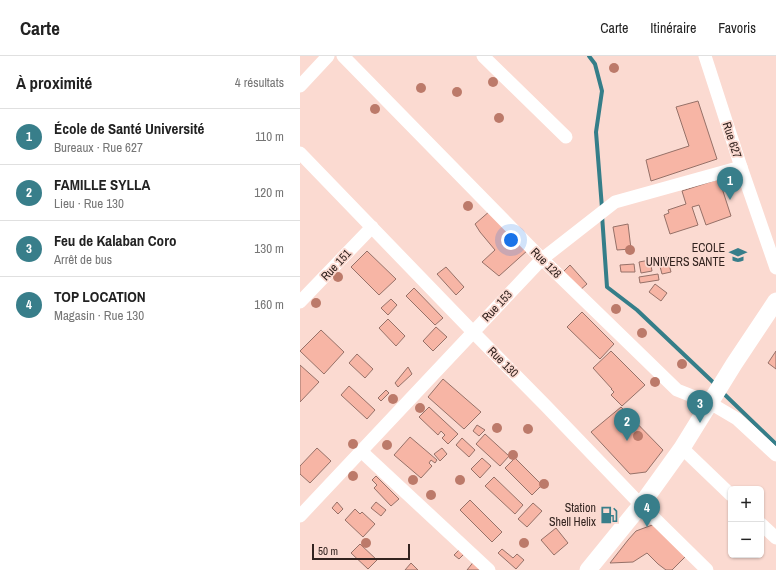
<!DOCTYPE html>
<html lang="fr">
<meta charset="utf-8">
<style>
body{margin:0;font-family:"Archivo Narrow",sans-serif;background:#f2f2f2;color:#222}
.controls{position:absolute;right:12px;bottom:12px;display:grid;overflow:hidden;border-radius:6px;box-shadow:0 1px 3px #0004}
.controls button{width:36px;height:36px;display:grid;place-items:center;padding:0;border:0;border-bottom:1px solid #e0e0e0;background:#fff;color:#222;font:20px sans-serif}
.scale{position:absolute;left:12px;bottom:10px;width:98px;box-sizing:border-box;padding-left:4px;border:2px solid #32231f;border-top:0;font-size:11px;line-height:14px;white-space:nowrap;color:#32231f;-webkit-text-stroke:3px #fbdad1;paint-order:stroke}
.you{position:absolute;left:211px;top:184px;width:14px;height:14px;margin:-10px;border:3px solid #fff;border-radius:50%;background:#1a73e8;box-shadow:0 0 0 6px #1a73e833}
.badge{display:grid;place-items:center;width:26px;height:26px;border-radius:50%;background:#387e8a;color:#fff;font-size:13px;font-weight:700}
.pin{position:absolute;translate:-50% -33px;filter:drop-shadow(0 1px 2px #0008)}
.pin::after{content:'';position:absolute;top:21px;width:14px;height:12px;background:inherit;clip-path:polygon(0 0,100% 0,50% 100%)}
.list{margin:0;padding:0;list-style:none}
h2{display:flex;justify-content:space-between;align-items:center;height:52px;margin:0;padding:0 16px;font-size:17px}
h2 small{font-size:13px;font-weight:400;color:#767676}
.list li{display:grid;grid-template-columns:26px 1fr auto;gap:12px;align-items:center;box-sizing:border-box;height:56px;padding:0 16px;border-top:1px solid #e0e0e0}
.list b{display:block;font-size:15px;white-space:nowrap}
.list p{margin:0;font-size:13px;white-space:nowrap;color:#767676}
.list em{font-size:13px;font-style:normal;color:#767676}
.map{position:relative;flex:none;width:476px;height:514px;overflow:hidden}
header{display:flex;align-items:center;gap:24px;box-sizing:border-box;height:56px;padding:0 20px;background:#fff;border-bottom:1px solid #e0e0e0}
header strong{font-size:19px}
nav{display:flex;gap:22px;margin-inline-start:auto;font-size:14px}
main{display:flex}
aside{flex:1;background:#fff}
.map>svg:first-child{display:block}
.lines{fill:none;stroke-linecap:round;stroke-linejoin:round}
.stream{stroke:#357e89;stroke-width:4}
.building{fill:#f7b5a5;stroke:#967168}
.minor{stroke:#fff;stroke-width:13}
.major{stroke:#fff;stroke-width:17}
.tree{fill:#bc7a6a}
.labels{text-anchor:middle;stroke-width:3.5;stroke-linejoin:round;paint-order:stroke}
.street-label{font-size:12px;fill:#32231f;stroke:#fbdad1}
.poi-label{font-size:12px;fill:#32231f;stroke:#fbdad1;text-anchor:end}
</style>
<header>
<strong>Carte</strong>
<nav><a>Carte</a><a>Itinéraire</a><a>Favoris</a></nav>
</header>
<main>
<aside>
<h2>À proximité<small>4 résultats</small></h2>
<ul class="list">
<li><span class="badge">1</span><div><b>École de Santé Université</b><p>Bureaux · Rue 627</p></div><em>110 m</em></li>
<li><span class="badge">2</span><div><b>FAMILLE SYLLA</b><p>Lieu · Rue 130</p></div><em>120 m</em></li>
<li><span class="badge">3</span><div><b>Feu de Kalaban Coro</b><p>Arrêt de bus</p></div><em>130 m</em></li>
<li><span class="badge">4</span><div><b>TOP LOCATION</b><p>Magasin · Rue 130</p></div><em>160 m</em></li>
</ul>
</aside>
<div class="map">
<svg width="476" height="514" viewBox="0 0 476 514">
<rect width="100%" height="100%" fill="#fbdad1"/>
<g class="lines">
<g class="stream">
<path d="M289 0 295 8 302 35 296 76 302 152"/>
<path d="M302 159 307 231 337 254 416 329"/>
<path d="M422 336 476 388"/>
</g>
</g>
<g class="building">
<path d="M398 45 417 103 351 125 346 104 389 90 376 51Z"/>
<path d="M419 123 431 160 406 169 399 149 392 151 398 169 370 178 364 159 369 157 368 154 386 148 382 135Z"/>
<path d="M191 154 228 194 199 220 182 206 195 194 180 176 175 168Z"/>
<path d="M328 168 331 193 317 194 313 171Z"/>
<path d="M67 195 96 223 79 239 51 211Z"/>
<path d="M367 201 371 216 362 218 358 203Z"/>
<path d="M350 204 352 215 341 217 339 206Z"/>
<path d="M334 208 335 216H321L320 209Z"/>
<path d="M270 209 287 228 279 235 262 217Z"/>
<path d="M146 211 164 231 156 239 137 218Z"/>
<path d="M358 218 359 224 340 227 339 221Z"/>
<path d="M355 228 367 237 361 245 349 236Z"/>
<path d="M114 232 143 262 135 269 106 240Z"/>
<path d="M91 243 97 249 88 259 81 252Z"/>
<path d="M282 256 314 288 300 303 267 271Z"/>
<path d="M88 263 105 280 96 290 79 272Z"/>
<path d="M136 271 147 281 133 295 123 285Z"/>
<path d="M21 274 44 296 24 318 0 295Z"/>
<path d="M311 295 345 329 322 350 311 339 314 336 311 333H312L293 312Z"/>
<path d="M476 295V313L468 307Z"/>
<path d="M57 298 73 313 65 322 49 307Z"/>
<path d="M0 309 19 326 0 346Z"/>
<path d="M108 311 112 318 98 331 95 327Z"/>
<path d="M143 323 181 356 164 373 128 341Z"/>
<path d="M49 330 75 354 67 363 41 339Z"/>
<path d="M86 334 89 337 81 345 78 342Z"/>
<path d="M129 351 158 378 148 388 142 382 145 379 141 375 138 379 119 361Z"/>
<path d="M321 351 363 394 346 416 330 418 291 376Z"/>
<path d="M177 369 185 374 179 380 173 375Z"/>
<path d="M185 378 209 400 200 410 176 388Z"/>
<path d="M110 381 137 404 135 407 131 404 129 407 132 410 121 422 94 399Z"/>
<path d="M162 382 175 394 169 401 156 389Z"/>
<path d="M17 392 31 405 10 427 0 418V410Z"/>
<path d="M142 392 147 398 140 405 134 398Z"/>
<path d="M182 402 191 410 180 422 171 413Z"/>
<path d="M215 402 242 429 232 439 205 412Z"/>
<path d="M76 420 99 443 91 450 74 432 77 429 72 424Z"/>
<path d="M194 421 223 449 215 458 185 430Z"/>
<path d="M170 444 202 476 192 486 160 454Z"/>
<path d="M37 446 43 453 38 458 32 452Z"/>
<path d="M76 446 86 454 81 460 71 452Z"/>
<path d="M233 447 242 455 227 471 218 463Z"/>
<path d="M55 453 60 458 62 456 75 468 63 481 45 464Z"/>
<path d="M355 468 388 498 372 514H366L358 508 347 497 333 506 310 507 328 484 336 475Z"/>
<path d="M256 472 268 487 254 499 241 484Z"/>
<path d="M60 488 77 504 68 513 51 497Z"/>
<path d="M202 493 213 502 217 498 224 504 216 513 198 497Z"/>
<path d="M159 494 164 498 159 503 154 499Z"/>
<path d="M175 504 186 514H167Z"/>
<path d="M111 507 118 514H105Z"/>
</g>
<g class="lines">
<g class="minor">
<path d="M43 0 242 203 377 334 410 347 437 363 476 399"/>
<path d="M183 0 266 81"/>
<path d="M405 0 441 111 476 212"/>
<path d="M0 30 28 0"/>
<path d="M0 97 173 276 245 349 341 449 407 514"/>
<path d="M0 246 72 171"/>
<path d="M382 392 431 439"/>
<path d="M61 395 189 514"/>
<path d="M0 460 242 203 315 146 441 111"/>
<path d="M461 468 476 482"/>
</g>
<path class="major" d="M288 514 341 449 382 392 434 308 476 245"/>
</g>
<g class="tree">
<circle cx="314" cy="12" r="5"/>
<circle cx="193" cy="26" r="5"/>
<circle cx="121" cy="32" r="5"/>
<circle cx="157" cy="36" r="5"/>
<circle cx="75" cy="53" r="5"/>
<circle cx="199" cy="62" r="5"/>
<circle cx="168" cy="150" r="5"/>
<circle cx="330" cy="194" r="5"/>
<circle cx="38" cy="221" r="5"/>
<circle cx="16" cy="247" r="5"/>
<circle cx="316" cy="253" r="5"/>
<circle cx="342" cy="277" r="5"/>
<circle cx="382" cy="308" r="5"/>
<circle cx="355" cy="326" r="5"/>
<circle cx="93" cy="343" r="5"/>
<circle cx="120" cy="352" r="5"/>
<circle cx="197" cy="372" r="5"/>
<circle cx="228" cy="373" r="5"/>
<circle cx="338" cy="380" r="5"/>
<circle cx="53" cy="388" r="5"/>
<circle cx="87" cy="389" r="5"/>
<circle cx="213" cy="399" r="5"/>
<circle cx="53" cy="420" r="5"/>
<circle cx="113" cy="424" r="5"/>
<circle cx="160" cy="424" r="5"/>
<circle cx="244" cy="428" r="5"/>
<circle cx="131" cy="439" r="5"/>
<circle cx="66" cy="487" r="5"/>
<circle cx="224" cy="487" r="5"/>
</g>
<defs>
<g id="school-bare" transform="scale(1.38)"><path d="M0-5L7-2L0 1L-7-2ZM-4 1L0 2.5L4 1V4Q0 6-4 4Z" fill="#387e8a" stroke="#fbdad1" stroke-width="2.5" paint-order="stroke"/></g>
<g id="fuel-bare" transform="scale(1.38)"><path d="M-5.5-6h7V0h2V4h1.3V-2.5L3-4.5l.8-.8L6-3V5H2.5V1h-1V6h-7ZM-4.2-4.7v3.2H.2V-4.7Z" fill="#387e8a" stroke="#fbdad1" stroke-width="2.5" paint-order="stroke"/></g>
</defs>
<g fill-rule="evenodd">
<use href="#school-bare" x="438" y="199"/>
<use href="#fuel-bare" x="309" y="459"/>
</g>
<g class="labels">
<g class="street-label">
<text transform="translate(432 84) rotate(72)" y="4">Rue 627</text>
<text transform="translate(246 207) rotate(45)" y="4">Rue 128</text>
<text transform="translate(36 209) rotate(-47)" y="4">Rue 151</text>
<text transform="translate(197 250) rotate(-47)" y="4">Rue 153</text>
<text transform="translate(203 306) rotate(45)" y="4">Rue 130</text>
</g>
<g class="poi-label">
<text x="425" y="196">ECOLE<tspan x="425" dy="14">UNIVERS SANTE</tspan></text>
<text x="296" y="456">Station<tspan x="296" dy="14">Shell Helix</tspan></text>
</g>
</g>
</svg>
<div class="controls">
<button>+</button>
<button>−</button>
</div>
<div class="scale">50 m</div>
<div class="you"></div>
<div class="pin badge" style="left:430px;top:144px">1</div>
<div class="pin badge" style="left:327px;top:385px">2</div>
<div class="pin badge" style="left:400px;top:367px">3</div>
<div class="pin badge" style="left:347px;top:471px">4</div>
</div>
</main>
